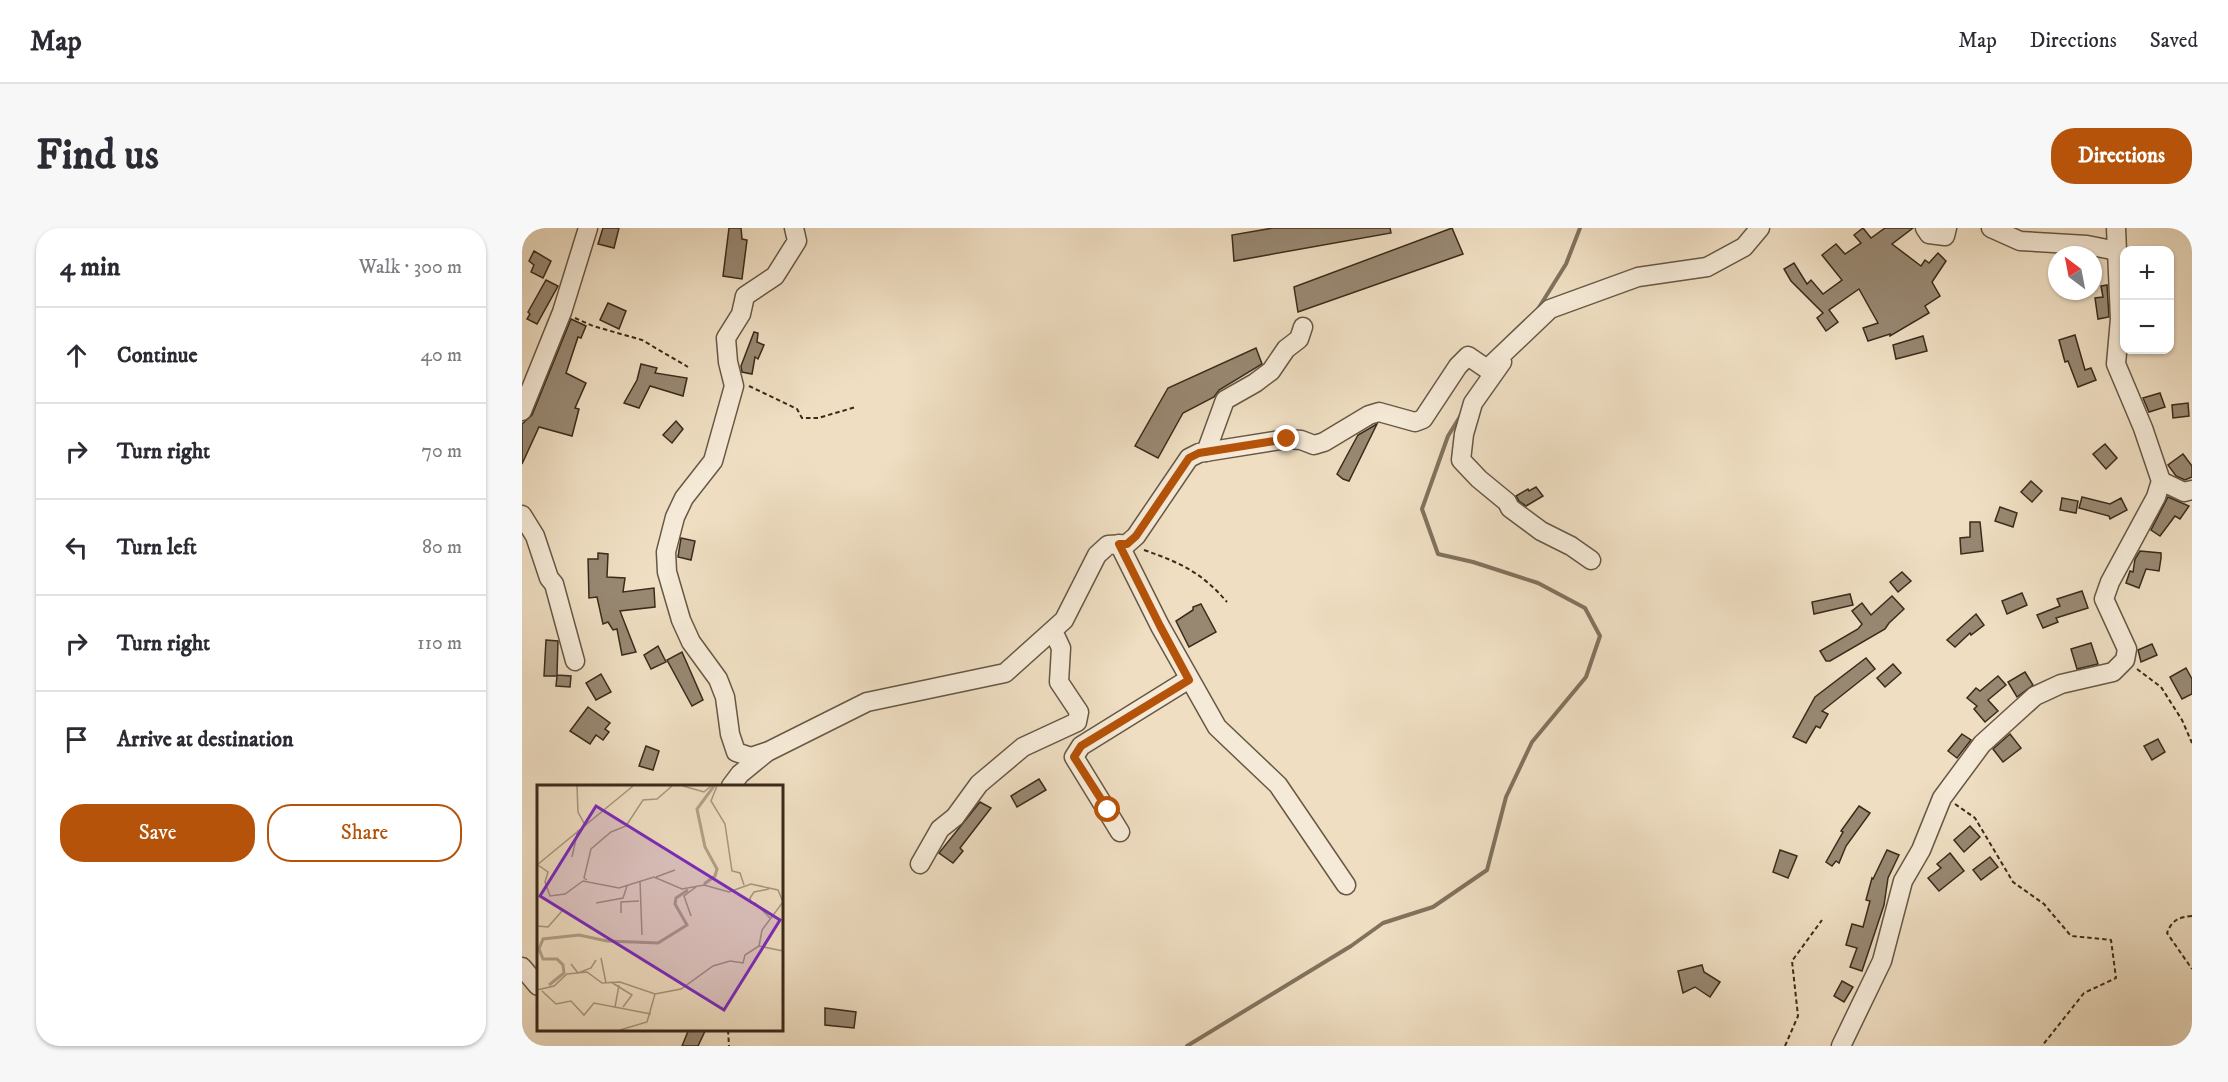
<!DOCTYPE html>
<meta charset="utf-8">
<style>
body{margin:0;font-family:"IM FELL DW Pica",serif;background:#f7f7f7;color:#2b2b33}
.controls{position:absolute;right:18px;top:18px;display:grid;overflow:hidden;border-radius:12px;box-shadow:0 2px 4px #0004}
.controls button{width:54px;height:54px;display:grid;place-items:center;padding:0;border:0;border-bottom:2px solid #e1e1e2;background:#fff;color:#2b2b33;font:30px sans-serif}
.compass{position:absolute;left:1526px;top:18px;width:54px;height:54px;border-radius:50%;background:#fff;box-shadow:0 2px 4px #0004;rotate:328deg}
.stop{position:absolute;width:18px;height:18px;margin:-14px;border:4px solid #b45309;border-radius:50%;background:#fff}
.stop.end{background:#b45309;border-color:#fff;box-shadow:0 2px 6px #0008}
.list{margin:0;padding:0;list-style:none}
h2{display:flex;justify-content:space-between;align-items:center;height:78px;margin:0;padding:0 24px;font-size:26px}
h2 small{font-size:20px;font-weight:400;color:#7c7c81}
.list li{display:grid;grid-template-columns:39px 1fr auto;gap:18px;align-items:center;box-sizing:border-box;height:96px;padding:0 24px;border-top:2px solid #e1e1e2}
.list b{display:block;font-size:22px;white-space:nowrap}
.list em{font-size:20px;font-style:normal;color:#7c7c81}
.actions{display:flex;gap:12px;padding:18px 24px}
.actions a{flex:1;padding:14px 0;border:2px solid #b45309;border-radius:24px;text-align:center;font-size:21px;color:#b45309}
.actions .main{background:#b45309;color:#fff}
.icon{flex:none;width:33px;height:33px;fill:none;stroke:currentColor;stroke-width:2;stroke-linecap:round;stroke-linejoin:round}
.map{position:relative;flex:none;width:1670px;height:818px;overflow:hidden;border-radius:24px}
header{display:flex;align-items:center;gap:36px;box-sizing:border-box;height:84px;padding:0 30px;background:#fff;border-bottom:2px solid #e1e1e2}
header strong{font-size:28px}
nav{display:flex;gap:33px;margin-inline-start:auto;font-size:21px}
.intro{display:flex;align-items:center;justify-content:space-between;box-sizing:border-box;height:144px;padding:0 36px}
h1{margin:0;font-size:42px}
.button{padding:15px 27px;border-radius:24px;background:#b45309;color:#fff;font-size:21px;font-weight:700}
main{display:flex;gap:36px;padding:0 36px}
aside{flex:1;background:#fff;border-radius:24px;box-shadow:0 2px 4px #0004}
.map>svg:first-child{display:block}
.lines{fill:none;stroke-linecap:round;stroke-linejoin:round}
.stream{stroke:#81725d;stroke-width:4}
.building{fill:#988872;stroke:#3a2b1b;stroke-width:1.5}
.minor-casing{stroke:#675845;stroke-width:21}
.path{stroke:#3a2b1b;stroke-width:2;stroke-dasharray:4.5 3;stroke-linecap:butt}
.minor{stroke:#f5ead7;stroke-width:18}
.route{stroke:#b45309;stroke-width:8}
.inset-river{fill:none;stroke:#b1a189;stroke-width:3}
.inset-road{fill:none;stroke:#a7967f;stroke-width:1.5}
.view{fill:#7b2cbf;fill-opacity:0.15;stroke:#7b2cbf;stroke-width:3}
.inset-edge{fill:none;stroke:#3a2b1b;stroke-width:3}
</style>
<header>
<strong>Map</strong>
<nav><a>Map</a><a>Directions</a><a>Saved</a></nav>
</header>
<div class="intro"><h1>Find us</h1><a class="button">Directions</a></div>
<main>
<aside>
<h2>4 min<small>Walk · 300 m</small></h2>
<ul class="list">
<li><svg class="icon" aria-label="ahead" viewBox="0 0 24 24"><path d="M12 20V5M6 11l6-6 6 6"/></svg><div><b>Continue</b></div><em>40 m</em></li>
<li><svg class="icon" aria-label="right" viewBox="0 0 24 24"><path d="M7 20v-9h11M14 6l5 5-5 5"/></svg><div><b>Turn right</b></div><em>70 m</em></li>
<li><svg class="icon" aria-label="left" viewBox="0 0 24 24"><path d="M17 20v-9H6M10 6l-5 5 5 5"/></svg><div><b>Turn left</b></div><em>80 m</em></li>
<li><svg class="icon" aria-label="right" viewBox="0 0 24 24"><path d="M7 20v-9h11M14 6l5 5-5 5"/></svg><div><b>Turn right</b></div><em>110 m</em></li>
<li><svg class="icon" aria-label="arrive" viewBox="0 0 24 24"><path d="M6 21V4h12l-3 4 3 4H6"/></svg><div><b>Arrive at destination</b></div></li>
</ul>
<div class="actions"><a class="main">Save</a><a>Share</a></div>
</aside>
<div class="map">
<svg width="1670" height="818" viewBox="0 0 1670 818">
<rect width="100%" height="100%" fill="#efdec2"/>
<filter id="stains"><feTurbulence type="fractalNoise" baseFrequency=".00333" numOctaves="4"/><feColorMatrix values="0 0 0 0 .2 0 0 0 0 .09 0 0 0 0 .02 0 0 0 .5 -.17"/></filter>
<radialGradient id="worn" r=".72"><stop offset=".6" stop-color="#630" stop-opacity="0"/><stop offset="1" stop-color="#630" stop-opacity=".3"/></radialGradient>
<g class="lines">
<g class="stream">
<path d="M1016 81 1044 36 1058 0"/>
<path d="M665 818 829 718 861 695 911 679 965 642 984 569 1010 514 1064 449 1078 408 1063 380 1016 355 951 334 916 326 900 281 926 208 939 187"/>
</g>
</g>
<g class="building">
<path d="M81 0H97L92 20 76 16Z"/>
<path d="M207 0H219L220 11 225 12 220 51 201 48Z"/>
<path d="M751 0H868L869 5 712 33 710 7Z"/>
<path d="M930 0 941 26 776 84 772 59Z"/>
<path d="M1341 0 1349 10 1363 0H1391L1370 16 1399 38 1403 32 1407 35 1416 25 1424 33 1410 54 1418 68 1403 78 1407 85 1368 108V106L1346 113 1341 100 1356 95 1337 61 1307 82 1316 94 1304 103 1295 90 1301 85 1269 53 1262 41 1272 35 1285 56 1289 52 1301 66 1320 52 1300 27 1314 16 1323 26 1339 15 1332 7Z"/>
<path d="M12 23 29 33 21 50 9 44 12 37 7 33Z"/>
<path d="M24 52 36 58 15 96 5 91 8 86 6 84Z"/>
<path d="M1585 57 1587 89 1576 91 1573 70 1581 69 1579 58Z"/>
<path d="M86 75 104 83 97 101 78 92Z"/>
<path d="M49 91 64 98 59 110 56 109 44 145 64 155 53 180 57 181 50 208 17 199 0 236V196L10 187Z"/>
<path d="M232 104 236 105 235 114 242 117 236 131 233 129 230 146 220 144 219 138Z"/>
<path d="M1553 107 1563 142 1569 140 1574 152 1556 159 1546 133 1543 134 1537 112Z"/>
<path d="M1401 108 1405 123 1374 131 1371 117Z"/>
<path d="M734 120 740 136 697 162 692 169 661 185 636 230 613 218 646 160Z"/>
<path d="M119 136 135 140 133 145 165 150 161 168 128 158 117 180 102 175 115 152Z"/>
<path d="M1638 165 1643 179 1627 184 1621 170Z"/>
<path d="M1666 175 1667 188 1651 190 1650 177Z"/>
<path d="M154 193 161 201 150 215 141 207Z"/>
<path d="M855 196 827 253 821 251 815 246 836 207Z"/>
<path d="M1583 216 1595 230 1584 241 1571 226Z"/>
<path d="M1661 226 1670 238V249L1663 252 1654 248 1646 237Z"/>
<path d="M1509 253 1520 263 1510 274 1499 264Z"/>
<path d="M1014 259 1021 268 1004 278 997 273 994 268 1006 261 1007 263Z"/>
<path d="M1560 269 1588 276 1599 270 1605 282 1588 291 1587 288 1557 280Z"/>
<path d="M1646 269 1667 278 1658 291 1653 288 1638 308 1629 302Z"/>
<path d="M1540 270 1556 273 1554 285 1538 282Z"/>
<path d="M1478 279 1495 285 1491 299 1473 293Z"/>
<path d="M1448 294H1458L1461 323 1439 326 1438 310 1448 309Z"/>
<path d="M159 310 173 313 169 332 156 329Z"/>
<path d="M1618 323 1639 325V330L1637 343 1624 341 1617 360 1604 355 1608 343 1611 344 1613 331Z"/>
<path d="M76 325 86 326 85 349 103 350 101 364 132 360 133 379 98 383 114 424 100 427 95 401 91 402 86 394 81 396 75 369 67 370 66 331H76Z"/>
<path d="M1380 344 1389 353 1376 364 1368 354Z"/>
<path d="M1560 363 1566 380 1534 390 1536 394 1521 400 1515 387 1538 378 1535 371Z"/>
<path d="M1500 365 1505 377 1485 386 1480 373Z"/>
<path d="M1328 366 1331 377 1292 386 1290 374Z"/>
<path d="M1370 368 1382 381 1367 395 1363 401 1308 433H1304L1298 423 1336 401 1340 396 1330 383 1340 375 1349 387Z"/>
<path d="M679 376 694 404 667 419 654 393 671 382V379Z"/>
<path d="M1454 386 1462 397 1449 407 1448 405 1433 419 1425 412Z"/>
<path d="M24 412 36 413 35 447 49 448 48 459 34 458 35 448H22Z"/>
<path d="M1569 415 1576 436 1555 441 1549 421Z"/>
<path d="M1630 416 1635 427 1619 434 1616 422Z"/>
<path d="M136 418 144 434 129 441 122 427Z"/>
<path d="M160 424 181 472 170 478 145 432Z"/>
<path d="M1344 430 1353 441 1300 483 1306 486 1298 500 1294 498 1284 515 1271 509 1293 469Z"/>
<path d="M1371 436 1379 445 1363 459 1355 450Z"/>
<path d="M1664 440 1670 451V466L1660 471 1648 449Z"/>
<path d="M1503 444 1511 457 1495 469 1486 454Z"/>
<path d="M79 446 89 464 74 472 64 455Z"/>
<path d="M1476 448 1484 457 1466 472 1476 483 1463 494 1452 481 1455 478 1445 470 1454 460 1458 463Z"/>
<path d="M66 479 88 495 83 501 87 504 81 512 74 507 68 516 48 503Z"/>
<path d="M1440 506 1449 512 1435 530 1426 523Z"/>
<path d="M1488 506 1499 520 1481 534 1471 521Z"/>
<path d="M1636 511 1643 524 1630 532 1622 518Z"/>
<path d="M124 518 137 523 131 542 117 538Z"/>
<path d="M517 551 524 562 495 579 489 568Z"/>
<path d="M458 574 469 580 438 620 441 623 431 635 417 625Z"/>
<path d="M1337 578 1348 585 1324 618 1317 635 1314 633 1310 638 1304 634 1321 604 1319 603Z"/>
<path d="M1448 598 1458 609 1442 624 1432 612Z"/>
<path d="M1258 622 1275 628 1266 650 1251 644Z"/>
<path d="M1365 622 1377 627 1366 650 1362 677 1340 743 1328 739 1335 720 1324 717 1330 696 1341 699 1348 673 1344 672 1350 650 1351 651Z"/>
<path d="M1428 625 1442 643 1417 663 1406 650 1419 640 1415 636Z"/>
<path d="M1468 629 1476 639 1459 652 1451 642Z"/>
<path d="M1180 737 1182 744 1198 754 1188 769 1173 759 1161 765 1156 743Z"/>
<path d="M1320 753 1331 759 1322 774 1312 768Z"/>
<path d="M303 780 334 784 332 800 303 797Z"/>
<path d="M167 801H184L176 818H160Z"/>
</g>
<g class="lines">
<g class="minor-casing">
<g id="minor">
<path d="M1403 0 1407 6 1423 8 1425 0"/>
<path d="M1469 0 1498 13 1565 17 1595 23"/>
<path d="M980 134 951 175 942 206 939 232 957 251 985 274 988 280 1019 303 1049 318 1069 332"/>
<path d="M0 183 40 84 66 0"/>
<path d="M684 224 703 172 733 155 749 143 764 121 777 111 781 99"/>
<path d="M1639 253 1662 264 1670 262"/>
<path d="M0 287 13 308 27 350 32 356 53 433"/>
<path d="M597 316 638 398 695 499 756 557 824 657"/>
<path d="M244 524 229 529 214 524 208 506 203 469 196 451 169 414 159 392 145 344 144 324 153 289 162 270 191 233 212 158 206 134 204 110 219 86 223 68 253 48 275 13 272 0"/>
<path d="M209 558 218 546 245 524 345 474 483 445 542 392 575 327 586 317 605 316 614 308 667 230 677 225 765 211 779 212 792 217 802 214 847 187 857 184 893 194 901 191 936 138 946 128 965 141 1028 81 1116 49 1185 39 1222 19 1238 0"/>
<path d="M598 604 552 529 559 518 667 451"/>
<path d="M398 636 418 601 433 589 457 556 501 519 555 494 557 484 537 454 539 420 531 403"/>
<path d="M0 739 16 758"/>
<path d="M1319 818 1360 733 1381 653 1399 622 1420 570 1460 516 1513 468 1539 456 1591 444 1603 432 1605 421 1582 371 1588 354 1634 269 1639 253 1621 200 1594 136 1598 91 1594 0"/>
</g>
</g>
<g class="path">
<path d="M53 90 71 98 120 112 166 139"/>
<path d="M227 158 275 181 280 190H296L334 179"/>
<path d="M622 322C659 335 679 344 705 374"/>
<path d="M1615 441 1639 459 1660 492 1670 515"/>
<path d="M1433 576 1453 590 1491 654 1522 676 1549 708 1589 712 1594 750 1562 765 1520 818"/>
<path d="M1670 688C1657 689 1650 692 1645 705L1670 741"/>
<path d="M206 802 207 818"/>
<path d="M1263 818 1276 788 1270 733 1300 692"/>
</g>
<use href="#minor" class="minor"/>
</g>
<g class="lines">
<path class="route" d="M586 582 552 529 559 518 667 452 638 398 597 316H605L614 308 667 230 677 225 765 211"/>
</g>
<g transform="translate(15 557)">
<rect width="246" height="246" fill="#efdec2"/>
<path class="inset-river" d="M167 99 178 91 180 84 168 62 160 24 177 1M12 200 27 188 26 180 20 174H6L2 164 6 154 42 150 70 156 121 158 150 140 138 119 139 113 151 105"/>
<path class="inset-road" d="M40 1 41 27 48 40M146 1 167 7 174 1M180 1 174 16 188 39 195 86 203 88 207 100M35 72 41 45M0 80 96 1M119 92 138 85M50 95 47 93 54 64 74 47 89 41 106 15 120 14 135 1M103 96 105 150M232 104 217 107 213 113 214 118H218L233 133M59 118 86 113 90 101M84 128V117L102 116M154 131 147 111 159 102M0 141 11 142 25 126M222 161 246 166M64 173 69 198M34 179 41 188 54 183 59 175M74 197 95 210 86 222M0 205 17 201 30 189 50 187 65 198 83 197 118 209 144 204 176 181 193 176 206 178 208 170 222 161 225 145 246 117 241 105 214 99 192 107 167 100 145 104 117 92 82 103 46 96 28 109 13 111 8 97 11 87 1 80M5 206 19 219 34 216 47 230 57 218 114 229M78 222 82 200M83 245 110 237 118 209"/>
<path class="view" d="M59 21 243 135 187 225 3 111Z"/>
<rect width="246" height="246" class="inset-edge"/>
</g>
<rect width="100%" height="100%" filter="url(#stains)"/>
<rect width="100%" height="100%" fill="url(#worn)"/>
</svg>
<div class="controls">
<button>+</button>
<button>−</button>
</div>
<svg class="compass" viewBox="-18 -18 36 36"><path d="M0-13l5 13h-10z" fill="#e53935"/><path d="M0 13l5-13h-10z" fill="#7c7c81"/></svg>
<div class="stop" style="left:586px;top:582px"></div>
<div class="stop end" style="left:765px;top:211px"></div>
</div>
</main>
